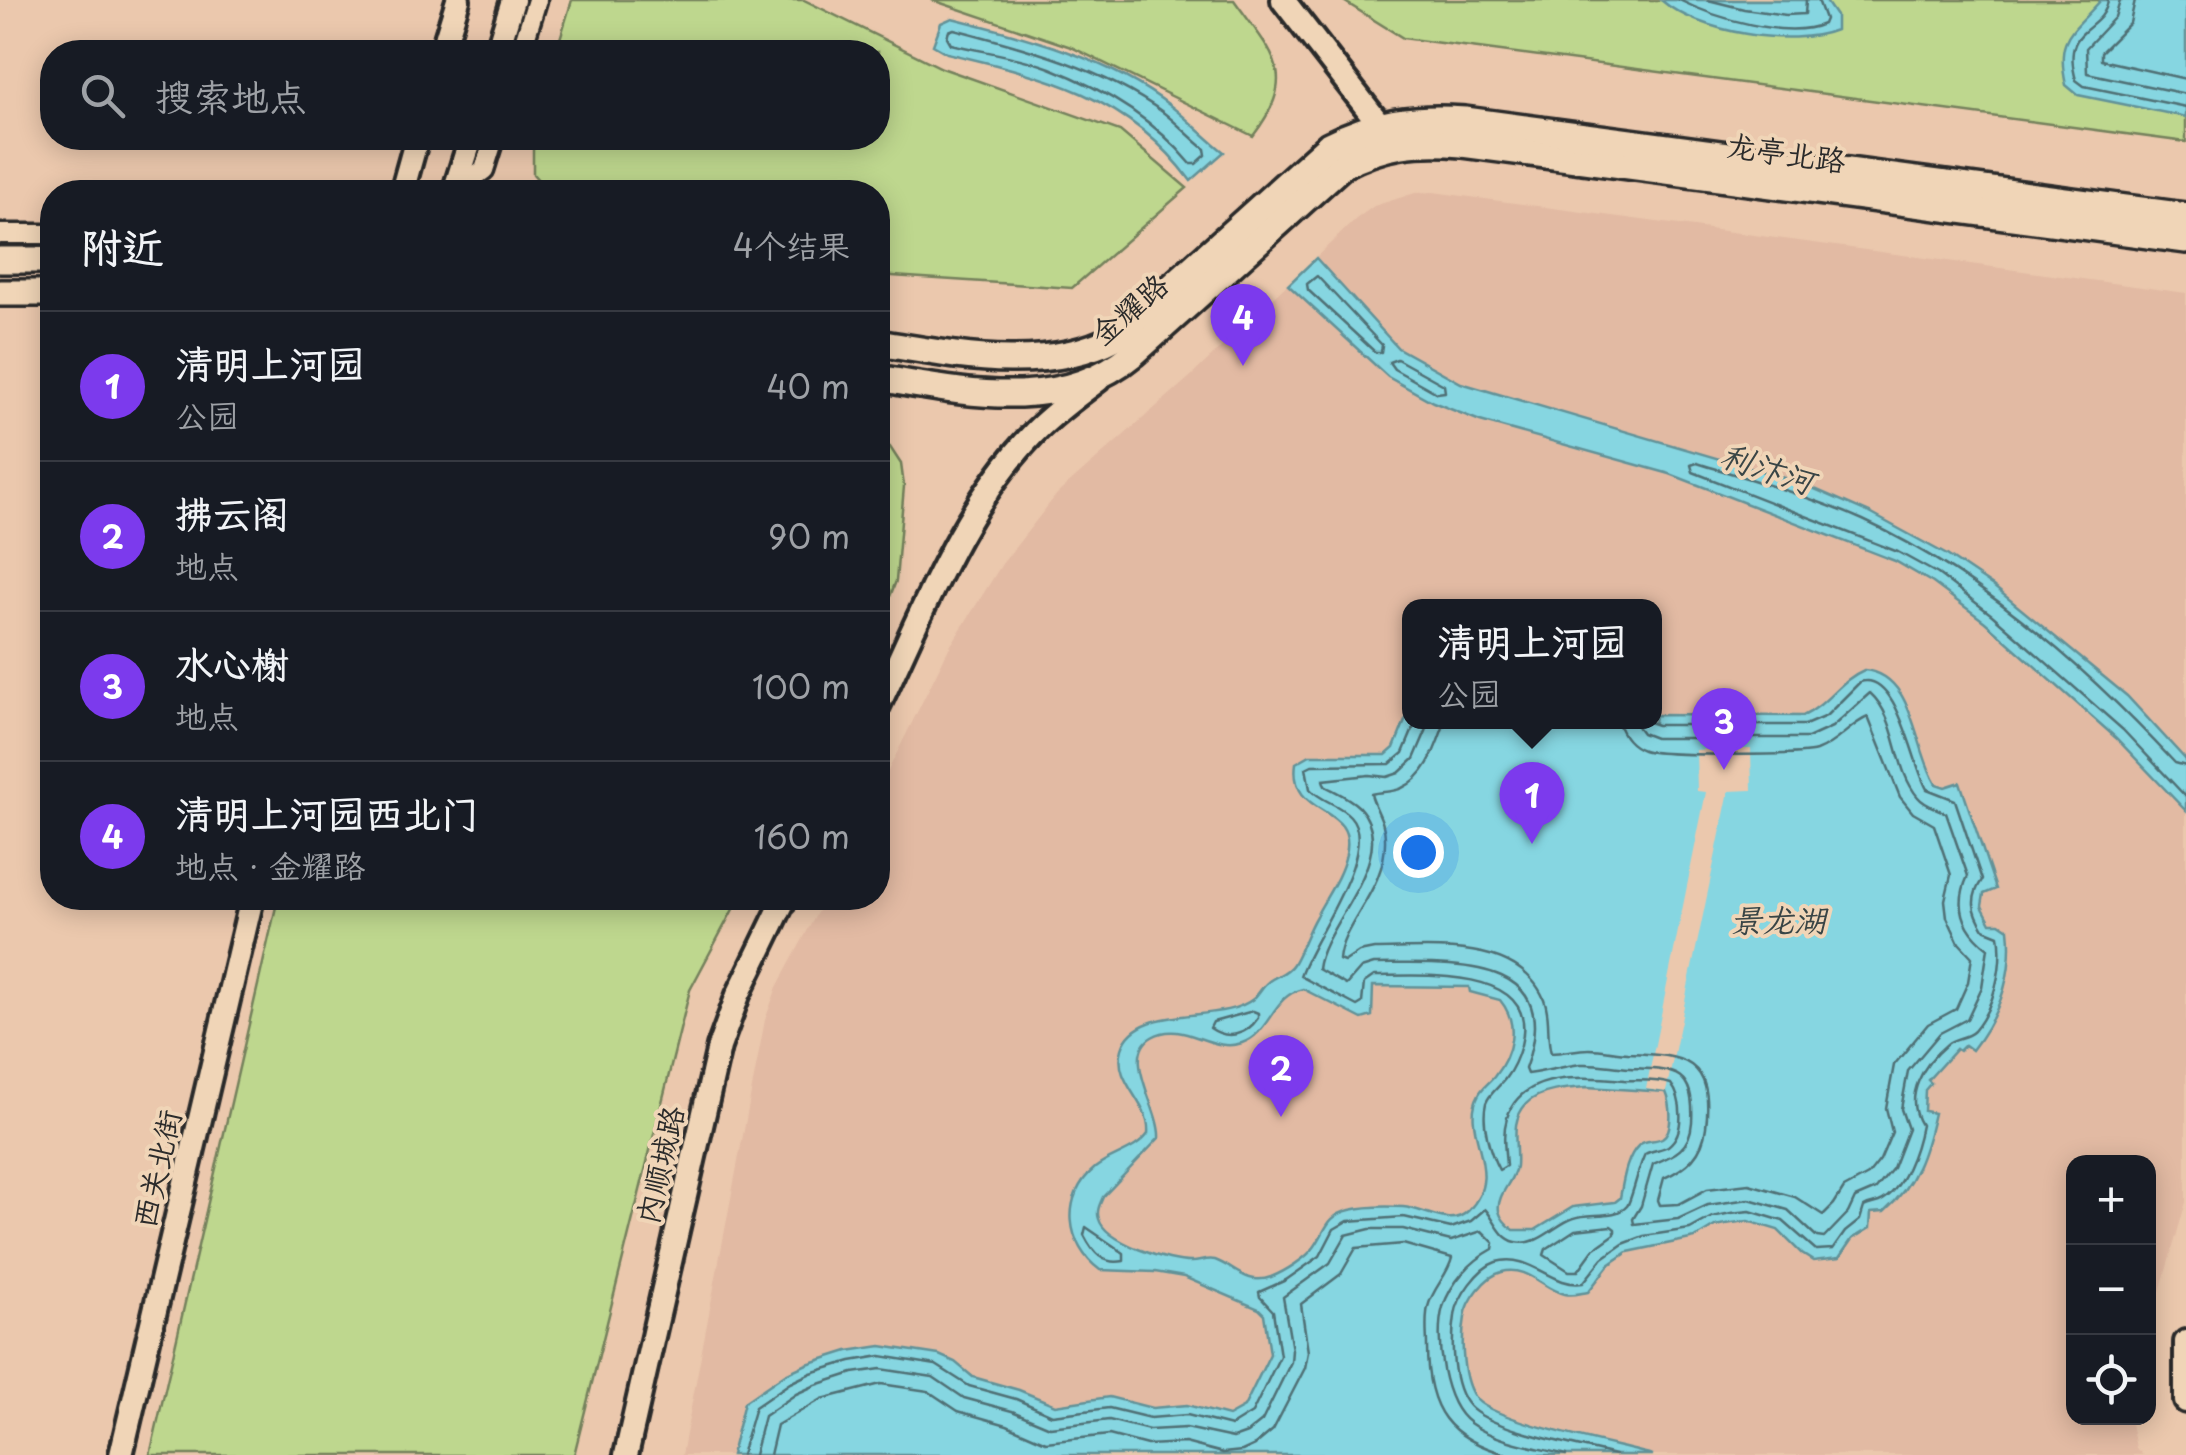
<!DOCTYPE html>
<html lang="zh">
<meta charset="utf-8">
<style>
body{margin:0;font-family:"Playpen Sans","LXGW WenKai TC",sans-serif;background:#242831;color:#f1f3f6}
.controls{position:absolute;right:30px;bottom:30px;display:grid;overflow:hidden;border-radius:20px;box-shadow:0 5px 25px #0003}
.controls button{width:90px;height:90px;display:grid;place-items:center;padding:0;border:0;border-bottom:2px solid #363941;background:#171b24;color:#f1f3f6;font:50px sans-serif}
.you{position:absolute;left:1418px;top:852px;width:35px;height:35px;margin:-25px;border:8px solid #fff;border-radius:50%;background:#1a73e8;box-shadow:0 0 0 15px #1a73e833}
.badge{display:grid;place-items:center;width:65px;height:65px;border-radius:50%;background:#7c3aed;color:#fff;font-size:32px;font-weight:700}
.pin{position:absolute;translate:-50% -82px;filter:drop-shadow(0 2px 5px #0008)}
.pin::after{content:'';position:absolute;top:52px;width:35px;height:30px;background:inherit;clip-path:polygon(0 0,100% 0,50% 100%)}
.popup{position:absolute;left:1402px;top:599px;width:260px;height:130px;box-sizing:border-box;display:grid;place-content:center;border-radius:20px;background:#171b24;filter:drop-shadow(0 2px 8px #0005);font-size:32px;white-space:nowrap;color:#9ea1a6}
.popup b{font-size:38px;color:#f1f3f6}
.popup::after{content:'';position:absolute;left:50%;top:100%;margin-left:-20px;border:20px solid transparent;border-top-color:#171b24}
.list{margin:0;padding:0;list-style:none}
h2{display:flex;justify-content:space-between;align-items:center;height:130px;margin:0;padding:0 40px;font-size:42px}
h2 small{font-size:32px;font-weight:400;color:#9ea1a6}
.list li{display:grid;grid-template-columns:65px 1fr auto;gap:30px;align-items:center;box-sizing:border-box;height:150px;padding:0 40px;border-top:2px solid #363941}
.list b{display:block;font-size:38px;white-space:nowrap}
.list p{margin:0;font-size:32px;white-space:nowrap;color:#9ea1a6}
.list em{font-size:32px;font-style:normal;color:#9ea1a6}
.icon{flex:none;width:55px;height:55px;fill:none;stroke:currentColor;stroke-width:2;stroke-linecap:round;stroke-linejoin:round}
.map{position:relative;flex:none;width:2186px;height:1455px;overflow:hidden}
.search{position:absolute;background:#171b24;box-shadow:0 5px 25px #0003;left:40px;top:40px;width:850px;height:110px;display:flex;align-items:center;gap:25px;box-sizing:border-box;padding:0 35px;border-radius:40px;color:#9ea1a6;font-size:38px}
.panel{position:absolute;background:#171b24;box-shadow:0 5px 25px #0003;left:40px;top:180px;width:850px;height:730px;border-radius:40px}
.map>svg:first-child{display:block}
.built{fill:#e2baa3;fill-rule:evenodd}
.green{fill:#bed78e;stroke:#74815c;stroke-width:2.5}
.water{fill:#86d6e1;stroke:#629298;stroke-width:2.5;fill-rule:evenodd}
.pier{fill:#ebc8ad}
.lines{fill:none;stroke-linecap:round;stroke-linejoin:round}
.shore{stroke:#4f6f74;stroke-width:2.5}
.minor-casing{stroke:#2b2b2b;stroke-width:25}
.tertiary-casing{stroke:#2b2b2b;stroke-width:30}
.secondary-casing{stroke:#2b2b2b;stroke-width:32}
.minor{stroke:#f0d5b7;stroke-width:18}
.tertiary{stroke:#f0d5b7;stroke-width:22}
.secondary{stroke:#f0d5b7;stroke-width:25}
.labels{text-anchor:middle;stroke-width:8;stroke-linejoin:round;paint-order:stroke}
.street-label{font-size:30px;fill:#2b2b2b;stroke:#f0d5b7}
.water-label{font-size:32px;font-style:italic;fill:#394546;stroke:#f0d5b7}
</style>
<div class="map">
<svg width="2186" height="1455" viewBox="0 0 2186 1455">
<rect width="100%" height="100%" fill="#ebc8ad"/>
<filter id="ink" filterUnits="userSpaceOnUse"><feTurbulence type="fractalNoise" baseFrequency=".01" numOctaves="2"/><feDisplacementMap in="SourceGraphic" scale="20" xChannelSelector="R" yChannelSelector="G"/><feConvolveMatrix kernelMatrix="1 2 1 2 8 2 1 2 1" color-interpolation-filters="sRGB"/></filter>
<g filter="url(#ink)">
<path class="built" d="M1433 192 2186 293V1202L2149 1329 2148 1162H2074V1418H2130L2136 1448 2143 1455H682L765 1020 777 987 825 898H878V791L949 648 1002 564 1057 494 1190 377 1356 219 1374 206 1415 193ZM1410 606H1654V722H1410Z"/>
<g class="green">
<path d="M572 0H804L942 68 1120 131 1187 188 1072 288 878 275V192H549L533 174V138H878V52H556Z"/>
<path d="M932 0H1234C1273 55 1300 74 1253 136L1071 47Z"/>
<path d="M1342 0H2186V142L1403 38Z"/>
<path d="M878 437 890 447 901 464 904 486 896 581 878 628Z"/>
<path d="M278 898H739L690 990 574 1455H150Z"/>
</g>
<g class="water">
<path d="M1661 0H1825L1836 16V30C1791 48 1697 32 1661 0Z"/>
<path d="M2101 0H2186V117L2078 95 2066 85C2055 36 2072 33 2101 0Z"/>
<path d="M952 18C1028 37 1109 58 1172 107 1190 121 1206 138 1224 152L1191 181C1129 96 1045 76 947 53L933 45 941 23Z"/>
<path d="M1316 258 1398 348 1461 383 1801 483 1870 513 1947 555 1993 586 2127 696 2186 760V811L2116 738 1985 622 1933 583 1895 561 1670 474 1480 421 1433 402 1388 377 1288 285Z"/>
<path d="M1864 670C1915 674 1914 749 1936 784L1945 787 1960 782 1996 889 1984 894 1982 906 1991 923H2000L2009 929C2014 974 2000 1014 1972 1050L1965 1045 1959 1051 1956 1049 1928 1080 1931 1083 1925 1090 1924 1111 1934 1113C1925 1153 1915 1185 1884 1212L1871 1213 1870 1228 1852 1239 1839 1258 1813 1261 1802 1254 1778 1230 1748 1221 1732 1223 1715 1226 1695 1238 1628 1252 1609 1265 1588 1292C1581 1293 1573 1296 1565 1294 1543 1289 1528 1265 1502 1272 1485 1276 1467 1301 1465 1317 1461 1340 1461 1382 1477 1400 1498 1422 1617 1445 1653 1455H731L744 1402 785 1374 807 1364 848 1351 881 1346 939 1355 955 1362 973 1377 1019 1390 1055 1405 1109 1397 1152 1408 1187 1405 1228 1416 1244 1407 1270 1354 1264 1314 1259 1309 1184 1277 1155 1272 1100 1270C1066 1245 1060 1197 1095 1168 1111 1155 1136 1151 1148 1134 1151 1102 1112 1083 1122 1049 1136 1002 1221 1025 1253 999 1259 994 1262 986 1268 982 1276 975 1287 974 1293 964 1302 949 1307 931 1316 916 1327 895 1341 877 1346 854 1358 803 1288 819 1296 763L1310 755H1386L1394 748 1409 711 1410 722H1654L1655 715 1803 716C1827 705 1840 680 1864 670ZM1373 986 1469 987 1470 992 1500 1000C1520 1024 1512 1054 1494 1077 1489 1083 1482 1088 1479 1094 1458 1131 1507 1172 1468 1211 1450 1229 1424 1208 1403 1207 1385 1206 1367 1206 1350 1210 1326 1216 1327 1229 1315 1246 1307 1258 1284 1272 1271 1277 1247 1286 1235 1267 1215 1260 1207 1258 1200 1262 1192 1262 1170 1263 1105 1242 1099 1219 1096 1211 1100 1204 1103 1197L1159 1138C1161 1110 1120 1056 1152 1037 1184 1019 1211 1054 1242 1043 1271 1033 1272 995 1303 989L1362 1019 1372 1016ZM1587 1087 1666 1092C1671 1103 1674 1131 1662 1138 1654 1142 1646 1139 1639 1145 1626 1157 1623 1182 1620 1198L1615 1202 1573 1207 1535 1230H1514C1507 1225 1501 1219 1499 1211 1496 1195 1514 1181 1516 1166 1518 1144 1509 1123 1526 1104 1539 1090 1568 1088 1587 1087Z"/>
</g>
<path class="pier" d="M1714 716H1735V749H1751L1752 790 1729 791 1666 1092 1646 1089 1706 792 1697 791 1696 750 1713 749Z"/>
<g class="lines">
<g class="shore">
<path d="M1679 0C1713 17 1787 40 1823 24L1825 19 1818 0"/>
<path d="M1708 0 1744 9 1786 15 1805 14 1806 0"/>
<path d="M2108 0C2103 35 2060 23 2076 80L2084 86 2186 107"/>
<path d="M2120 0 2115 17 2086 48 2087 73 2186 94"/>
<path d="M2135 0 2130 23 2101 52V60L2186 79"/>
<path d="M954 29C1027 48 1102 68 1164 113 1178 124 1191 138 1205 149L1206 155 1196 164H1191C1154 119 1104 89 1050 68 1019 56 983 52 951 44L947 37 949 31Z"/>
<path d="M1317 276 1382 345 1381 352H1375L1308 290 1307 284Z"/>
<path d="M1397 359 1444 385 1445 392 1437 393 1394 369 1389 362Z"/>
<path d="M1430 722 1414 759 1399 773 1387 777 1369 775 1323 780 1325 786C1336 792 1350 798 1359 807 1403 855 1323 923 1318 969L1346 985 1361 968 1374 964C1449 964 1568 953 1525 1069L1527 1074C1545 1072 1563 1066 1581 1064 1597 1063 1613 1067 1629 1068 1672 1070 1695 1067 1692 1122 1690 1149 1675 1155 1653 1164L1641 1206 1633 1219 1634 1224 1678 1219 1708 1205 1749 1199 1788 1210 1817 1237 1824 1238 1848 1213 1855 1198 1876 1189 1893 1168 1908 1129 1901 1109 1908 1071 1940 1033 1967 1019 1982 987 1988 948C1963 929 1954 906 1968 876L1946 813C1937 808 1925 806 1918 797 1893 768 1899 719 1870 693L1832 727 1808 738H1655L1642 733 1634 722"/>
<path d="M1445 722C1436 746 1428 776 1402 788 1392 793 1381 791 1371 794 1375 809 1385 821 1385 838 1387 890 1342 922 1339 960L1344 962 1359 952 1374 949C1429 949 1517 937 1544 999 1551 1017 1546 1036 1551 1053 1563 1053 1576 1049 1589 1049 1602 1049 1615 1052 1628 1053 1685 1055 1714 1059 1706 1127 1703 1154 1687 1168 1664 1178L1658 1200 1660 1205 1679 1204 1707 1189 1749 1184 1795 1197 1823 1215 1834 1204 1844 1188 1868 1175 1880 1160 1892 1132 1886 1108 1894 1065 1928 1024 1956 1009 1968 982 1972 957 1959 943 1947 917 1945 900 1951 875 1934 825 1913 813 1900 797 1868 717C1850 724 1838 743 1816 751 1800 756 1658 756 1643 750 1629 745 1622 735 1618 722"/>
<path d="M2186 766 2175 763C2086 667 1982 575 1863 520 1809 496 1753 480 1697 463L1691 465 1693 472 1898 552 1938 574 1992 615 2123 730 2186 797"/>
<path d="M1253 1011 1258 1013V1018C1246 1036 1227 1040 1210 1028L1213 1022Z"/>
<path d="M1611 1226 1615 1229V1234L1594 1249 1578 1271H1569L1544 1255 1546 1249 1575 1230Z"/>
<path d="M1086 1227 1124 1253V1261C1103 1265 1093 1253 1084 1235Z"/>
<path d="M741 1455 755 1407 790 1383 811 1373 851 1361 881 1356 936 1365 969 1386 1016 1399 1052 1415 1109 1408 1150 1418 1187 1415 1231 1426 1252 1413 1280 1356 1273 1311 1260 1297 1259 1292 1286 1280 1320 1256 1334 1229 1348 1221 1404 1217 1451 1228 1471 1221 1485 1209C1495 1219 1499 1238 1516 1242 1539 1247 1555 1224 1574 1218 1589 1212 1616 1219 1627 1206 1632 1199 1639 1165 1645 1154 1652 1150 1661 1150 1668 1146 1686 1133 1682 1098 1671 1084 1655 1079 1640 1081 1624 1080 1585 1076 1521 1071 1507 1118 1502 1134 1505 1150 1506 1166L1499 1170C1490 1153 1481 1124 1486 1103 1489 1094 1499 1087 1505 1079 1512 1070 1518 1056 1521 1045 1542 965 1419 976 1374 976L1364 983 1362 1003 1357 1006 1300 976C1311 940 1381 849 1350 816 1339 804 1321 801 1310 789L1306 768 1312 765 1390 764 1403 753 1416 722"/>
<path d="M754 1455 764 1416 796 1394 816 1385 853 1373 881 1369 933 1377 964 1398 1012 1411 1050 1427 1109 1420 1149 1430 1186 1428 1233 1438 1247 1433 1262 1421 1291 1362 1292 1350 1283 1297 1330 1263 1346 1235 1370 1229H1403L1451 1241 1482 1231 1494 1243 1493 1249C1471 1261 1451 1282 1443 1307 1434 1338 1443 1404 1470 1423 1496 1442 1536 1447 1566 1455"/>
<path d="M770 1455 777 1425 822 1399 881 1384 928 1391 958 1411 1007 1425 1046 1442 1109 1435 1147 1445 1185 1443 1223 1453 1242 1451 1255 1445 1273 1430 1305 1368 1308 1352 1301 1304 1341 1274 1356 1248 1403 1244 1452 1258C1448 1275 1432 1289 1428 1307 1425 1320 1427 1334 1427 1347 1427 1410 1448 1439 1509 1455"/>
<path d="M1615 1455C1581 1446 1490 1430 1469 1406 1451 1386 1451 1341 1455 1316 1457 1297 1478 1268 1496 1262 1531 1252 1552 1288 1583 1283L1603 1258 1623 1244 1644 1236 1690 1229 1712 1217 1731 1213 1750 1211 1783 1221 1816 1250 1833 1249 1845 1232 1860 1220 1864 1207C1869 1204 1874 1204 1879 1202 1903 1192 1917 1147 1921 1125 1903 1097 1923 1064 1947 1044 1955 1037 1966 1039 1974 1031 1994 1008 2004 965 1999 935L1984 929C1972 910 1970 898 1982 880L1955 800 1927 789C1912 764 1898 670 1860 682L1826 716 1805 725H1657L1648 722"/>
</g>
<g class="minor-casing">
<g id="minor">
<path d="M521 52 537 0"/>
<path d="M454 192 484 170 494 138"/>
<path d="M0 234H52"/>
</g>
</g>
<g class="tertiary-casing">
<g id="tertiary">
<path d="M1283 0 1391 139"/>
<path d="M442 52 458 0"/>
<path d="M497 52 513 0"/>
<path d="M402 192 417 138"/>
<path d="M454 192 471 138"/>
<path d="M878 706C922 613 961 509 1033 434 1052 414 1076 397 1098 380"/>
<path d="M2186 1342V1401"/>
<path d="M121 1455 252 898"/>
<path d="M626 1455 719 1047 738 995 785 898"/>
</g>
</g>
<g class="secondary-casing">
<g id="secondary">
<path d="M0 260H52"/>
<path d="M0 293H52"/>
<path d="M878 343C954 355 1044 375 1116 337L1329 145C1374 122 1415 116 1465 120L2186 216"/>
<path d="M878 378C963 392 1060 415 1133 354L1343 165C1383 144 1418 140 1462 144L2186 240"/>
</g>
</g>
<use href="#minor" class="minor"/>
<use href="#tertiary" class="tertiary"/>
<use href="#secondary" class="secondary"/>
</g>
</g>
<g class="labels">
<g class="street-label">
<text transform="translate(1786 154) rotate(8)" y="10">龙亭北路</text>
<text transform="translate(1130 310) rotate(-41)" y="10">金耀路</text>
<text transform="translate(661 1165) rotate(-77)" y="10">内顺城路</text>
<text transform="translate(158 1169) rotate(-77)" y="10">西关北街</text>
</g>
<g class="water-label">
<text transform="translate(1767 469) rotate(18)" y="11">利汴河</text>
<text x="1778" y="932">景龙湖</text>
</g>
</g>
</svg>
<div class="controls">
<button>+</button>
<button>−</button>
<button><svg class="icon" aria-label="locate" viewBox="0 0 24 24"><circle cx="12" cy="12" r="6"/><path d="M12 2v4M12 18v4M2 12h4M18 12h4"/></svg></button>
</div>
<div class="you"></div>
<div class="pin badge" style="left:1532px;top:844px">1</div>
<div class="popup"><b>清明上河园</b>公园</div>
<div class="pin badge" style="left:1281px;top:1117px">2</div>
<div class="pin badge" style="left:1724px;top:770px">3</div>
<div class="pin badge" style="left:1243px;top:366px">4</div>
<div class="search"><svg class="icon" aria-label="search" viewBox="0 0 24 24"><circle cx="10" cy="10" r="6"/><path d="M15 15l6 6"/></svg>搜索地点</div>
<section class="panel">
<h2>附近<small>4个结果</small></h2>
<ul class="list">
<li><span class="badge">1</span><div><b>清明上河园</b><p>公园</p></div><em>40 m</em></li>
<li><span class="badge">2</span><div><b>拂云阁</b><p>地点</p></div><em>90 m</em></li>
<li><span class="badge">3</span><div><b>水心榭</b><p>地点</p></div><em>100 m</em></li>
<li><span class="badge">4</span><div><b>清明上河园西北门</b><p>地点 · 金耀路</p></div><em>160 m</em></li>
</ul>
</section>
</div>
